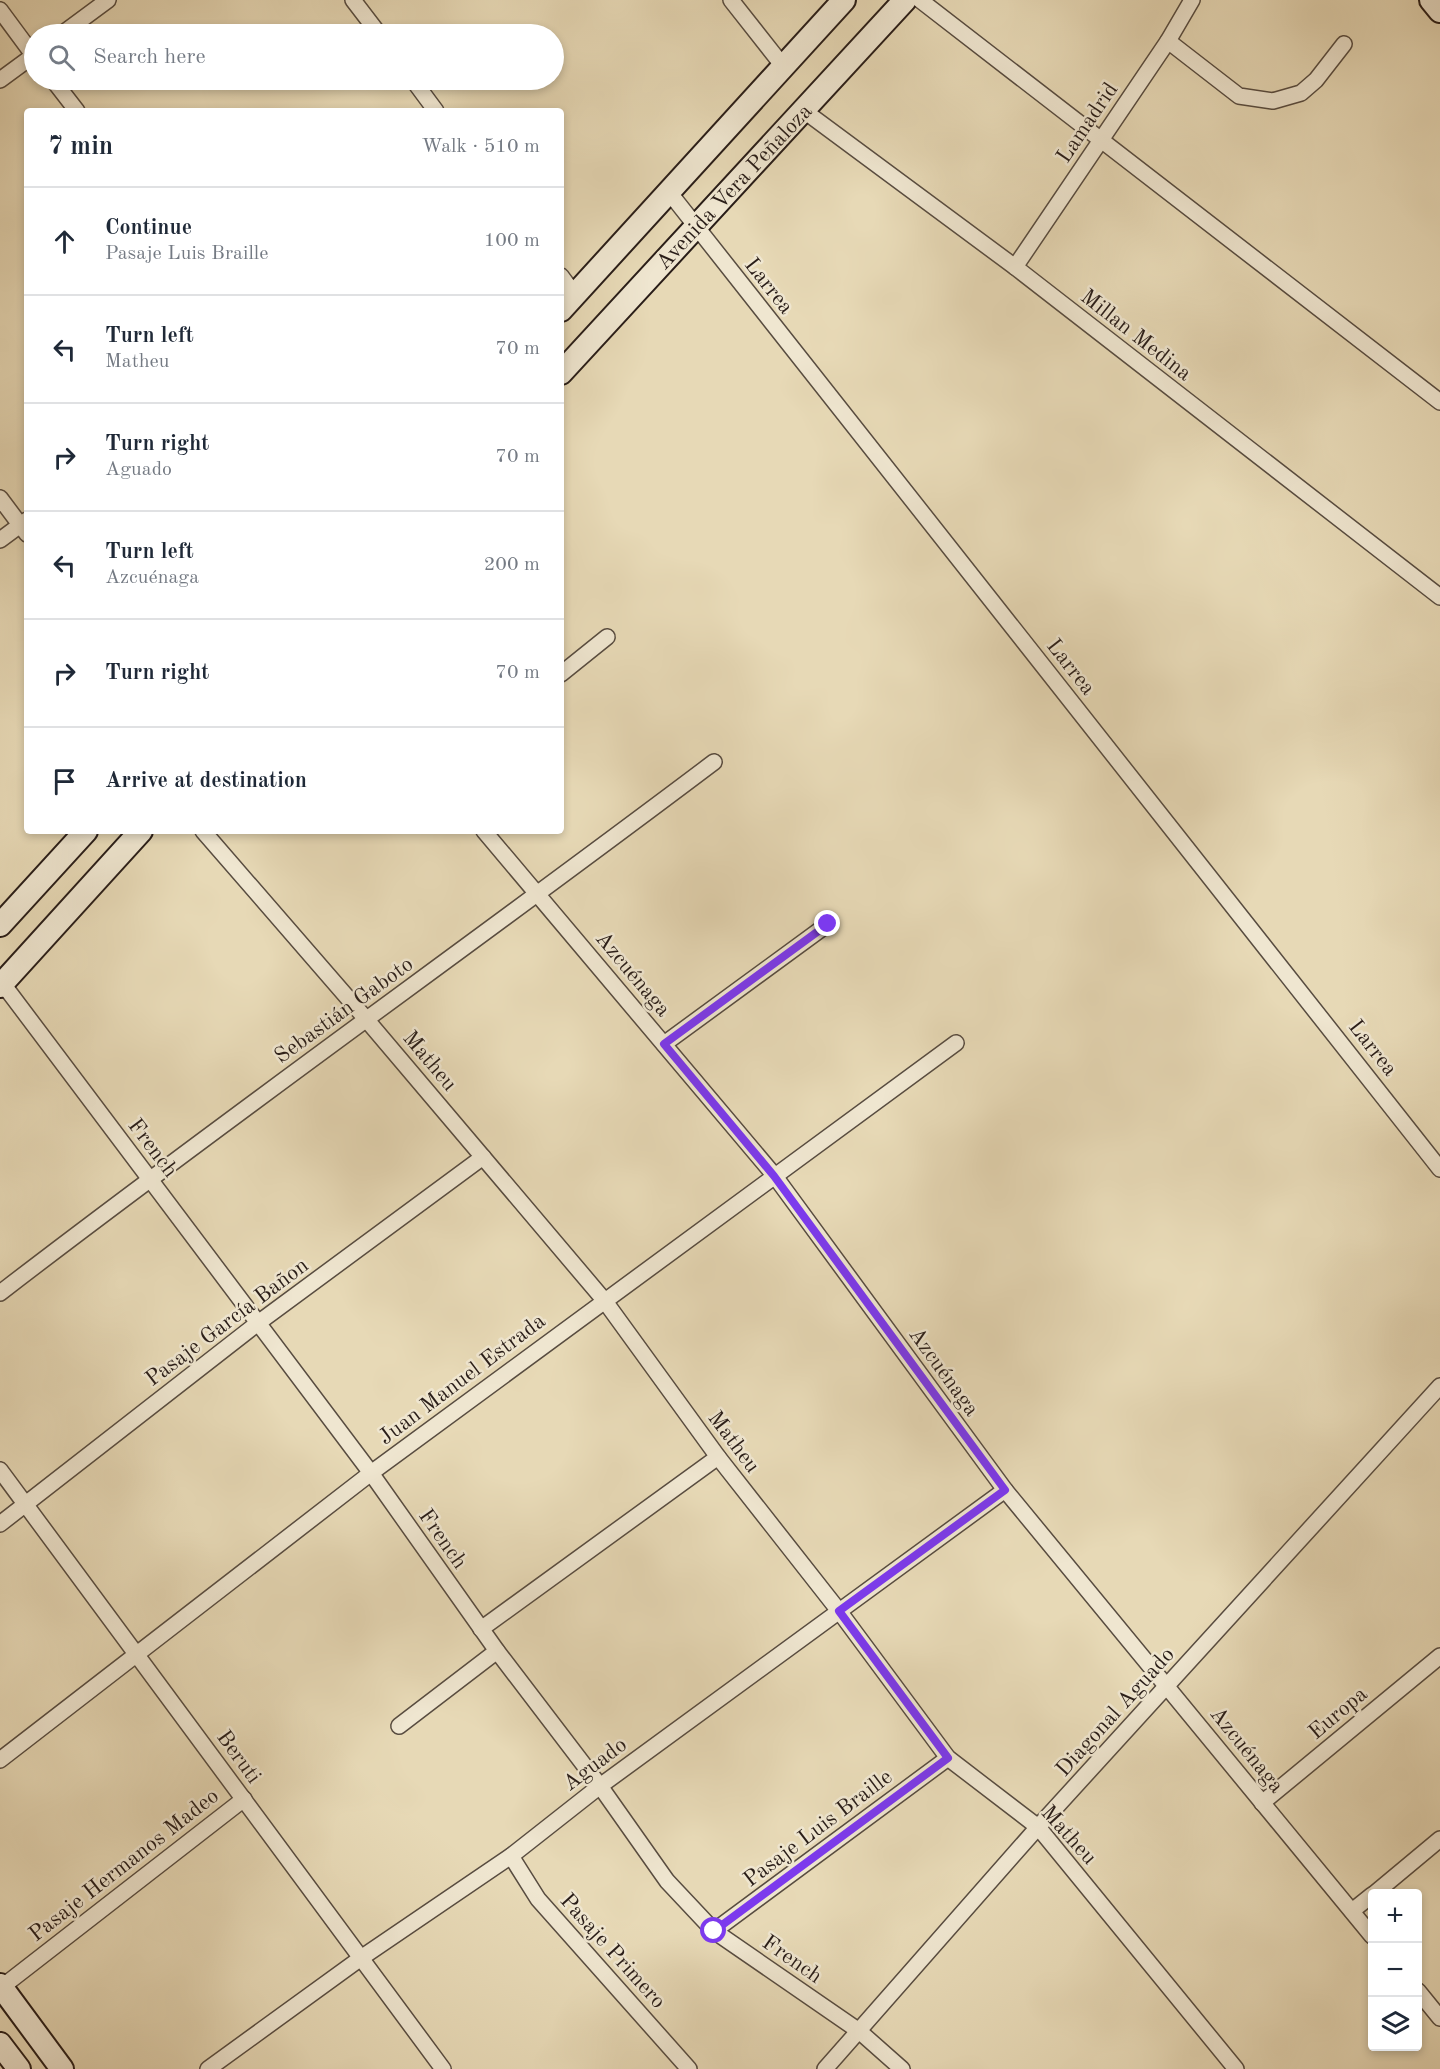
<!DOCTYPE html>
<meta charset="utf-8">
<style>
body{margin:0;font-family:"Old Standard TT",serif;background:#f6f6f7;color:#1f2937}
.controls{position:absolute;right:18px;bottom:18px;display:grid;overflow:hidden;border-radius:6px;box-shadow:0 3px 9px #0003}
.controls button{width:54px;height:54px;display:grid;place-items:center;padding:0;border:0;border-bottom:2px solid #e0e1e3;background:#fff;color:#1f2937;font:30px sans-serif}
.stop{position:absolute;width:18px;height:18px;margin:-14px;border:4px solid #7c3aed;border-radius:50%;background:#fff}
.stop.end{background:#7c3aed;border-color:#fff;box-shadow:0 2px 6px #0008}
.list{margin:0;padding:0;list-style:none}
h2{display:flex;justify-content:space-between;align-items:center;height:78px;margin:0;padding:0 24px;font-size:26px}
h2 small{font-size:20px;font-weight:400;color:#747a83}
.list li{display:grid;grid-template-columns:39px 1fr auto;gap:18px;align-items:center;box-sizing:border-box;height:108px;padding:0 24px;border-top:2px solid #e0e1e3}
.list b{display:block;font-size:22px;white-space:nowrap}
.list p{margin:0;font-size:20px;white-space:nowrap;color:#747a83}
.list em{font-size:20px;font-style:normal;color:#747a83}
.icon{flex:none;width:33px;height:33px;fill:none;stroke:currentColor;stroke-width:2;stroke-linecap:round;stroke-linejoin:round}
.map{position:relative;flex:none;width:1440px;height:2069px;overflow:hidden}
.search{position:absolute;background:#fff;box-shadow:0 3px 9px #0003;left:24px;top:24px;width:540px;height:66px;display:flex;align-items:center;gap:15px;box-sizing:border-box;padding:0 21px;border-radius:33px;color:#747a83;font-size:22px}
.panel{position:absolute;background:#fff;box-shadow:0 3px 9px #0003;left:24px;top:108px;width:540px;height:726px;border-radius:6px}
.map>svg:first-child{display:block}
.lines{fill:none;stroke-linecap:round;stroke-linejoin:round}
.street-casing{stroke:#584c40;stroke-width:18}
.secondary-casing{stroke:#291d18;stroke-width:26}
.street{stroke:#efe6d0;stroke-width:15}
.secondary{stroke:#efe6d0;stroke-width:22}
.route{stroke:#7c3aed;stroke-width:8}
.labels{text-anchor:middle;stroke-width:5;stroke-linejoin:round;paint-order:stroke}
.street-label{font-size:22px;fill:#291d18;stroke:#efe6d0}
</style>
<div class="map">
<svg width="1440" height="2069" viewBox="0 0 1440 2069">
<rect width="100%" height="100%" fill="#e7d9b6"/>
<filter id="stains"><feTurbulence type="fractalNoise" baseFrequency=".00333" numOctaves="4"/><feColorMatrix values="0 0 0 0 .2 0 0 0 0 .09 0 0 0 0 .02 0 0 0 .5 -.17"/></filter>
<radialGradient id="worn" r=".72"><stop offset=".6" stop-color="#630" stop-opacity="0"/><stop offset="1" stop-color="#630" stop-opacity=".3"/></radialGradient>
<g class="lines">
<g class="street-casing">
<g id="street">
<path d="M353 0 379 34"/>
<path d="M731 0 783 66"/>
<path d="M920 0 1440 402"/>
<path d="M0 10 34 56"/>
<path d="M62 34 108 0"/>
<path d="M1168 41 1239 96 1273 101 1301 93 1316 80 1344 44"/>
<path d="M0 80 34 55"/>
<path d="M53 80 77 111"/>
<path d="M413 80 436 111"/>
<path d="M803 110 1015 267 1440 597"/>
<path d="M669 192 1440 1169"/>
<path d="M1015 267 1168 41 1192 0"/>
<path d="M561 276 575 295"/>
<path d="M0 498 27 534"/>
<path d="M0 540 27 520"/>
<path d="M561 674 607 637"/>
<path d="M203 831 366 1019 604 1300 718 1457 839 1611 948 1758 1038 1827 1236 2069"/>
<path d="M484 831 774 1175 1005 1490 1372 1936"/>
<path d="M0 980 371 1473 497 1651 600 1786 667 1881 714 1931 859 2031 902 2069"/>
<path d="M664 1044 828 924"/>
<path d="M0 1293C235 1112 477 941 714 762"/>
<path d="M0 1470 443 2069"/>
<path d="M0 1524 258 1323 483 1157"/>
<path d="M481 1629 718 1457"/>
<path d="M399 1726 497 1651"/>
<path d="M0 1760 371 1473 956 1043"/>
<path d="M1262 1803 1440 1656"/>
<path d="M511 1856 538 1899 689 2069"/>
<path d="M1374 1894 1440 1839"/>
<path d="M1352 1911 1372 1895"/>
<path d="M714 1931 948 1758"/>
<path d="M2 1987 244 1799"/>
<path d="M1418 1991 1440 2018"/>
<path d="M208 2069 361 1958 511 1856 600 1786 1005 1490"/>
<path d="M825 2069 1038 1827 1440 1386"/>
</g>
</g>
<g class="secondary-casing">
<g id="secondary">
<path d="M1431 0 1440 11"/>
<path d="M561 310 844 0"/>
<path d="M561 373 905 0"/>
<path d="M0 925 86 831"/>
<path d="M0 986 141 831"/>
<path d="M0 1985 62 2069"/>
<path d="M0 2044 19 2069"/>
</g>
</g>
<use href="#street" class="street"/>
<use href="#secondary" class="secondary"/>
</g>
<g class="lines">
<path class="route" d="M714 1931 948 1758 839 1611 1005 1490 774 1176 664 1044 828 924"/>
</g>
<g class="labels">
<g class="street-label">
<text transform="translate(1086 122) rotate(-56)" y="8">Lamadrid</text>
<text transform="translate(733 186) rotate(-47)" y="8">Avenida Vera Peñaloza</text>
<text transform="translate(770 285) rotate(52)" y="8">Larrea</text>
<text transform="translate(1137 334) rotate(38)" y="8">Millan Medina</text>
<text transform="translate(1072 666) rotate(52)" y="8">Larrea</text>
<text transform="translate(634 973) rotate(50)" y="8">Azcuénaga</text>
<text transform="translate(343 1009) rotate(-36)" y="8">Sebastián Gaboto</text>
<text transform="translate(1374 1047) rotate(52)" y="8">Larrea</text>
<text transform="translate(431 1060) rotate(50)" y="8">Matheu</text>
<text transform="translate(154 1147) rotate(53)" y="8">French</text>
<text transform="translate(226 1321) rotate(-37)" y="8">Pasaje García Bañon</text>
<text transform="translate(945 1371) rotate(54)" y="8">Azcuénaga</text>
<text transform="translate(461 1378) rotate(-37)" y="8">Juan Manuel Estrada</text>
<text transform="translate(735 1441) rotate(53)" y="8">Matheu</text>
<text transform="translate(444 1538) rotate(55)" y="8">French</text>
<text transform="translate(1114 1711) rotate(-48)" y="8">Diagonal Aguado</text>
<text transform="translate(1337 1712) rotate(-40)" y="8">Europa</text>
<text transform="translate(1248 1749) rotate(51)" y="8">Azcuénaga</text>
<text transform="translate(240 1756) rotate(54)" y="8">Beruti</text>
<text transform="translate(594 1763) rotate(-37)" y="8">Aguado</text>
<text transform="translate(817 1827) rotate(-37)" y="8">Pasaje Luis Braille</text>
<text transform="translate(1070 1834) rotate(48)" y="8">Matheu</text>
<text transform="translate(123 1864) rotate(-38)" y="8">Pasaje Hermanos Madeo</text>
<text transform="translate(614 1950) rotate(48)" y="8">Pasaje Primero</text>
<text transform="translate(793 1958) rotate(35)" y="8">French</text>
</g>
</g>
<rect width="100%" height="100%" filter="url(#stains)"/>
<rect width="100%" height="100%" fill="url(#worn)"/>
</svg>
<div class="controls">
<button>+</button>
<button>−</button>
<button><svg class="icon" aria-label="layers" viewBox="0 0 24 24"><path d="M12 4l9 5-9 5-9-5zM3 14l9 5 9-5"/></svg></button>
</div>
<div class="stop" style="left:714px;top:1931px"></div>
<div class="stop end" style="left:828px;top:924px"></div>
<div class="search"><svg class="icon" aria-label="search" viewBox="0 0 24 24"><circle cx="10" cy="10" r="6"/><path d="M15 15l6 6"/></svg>Search here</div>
<section class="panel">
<h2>7 min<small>Walk · 510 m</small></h2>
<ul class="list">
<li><svg class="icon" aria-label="ahead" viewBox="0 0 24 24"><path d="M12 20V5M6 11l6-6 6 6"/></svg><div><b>Continue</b><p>Pasaje Luis Braille</p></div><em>100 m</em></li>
<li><svg class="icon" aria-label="left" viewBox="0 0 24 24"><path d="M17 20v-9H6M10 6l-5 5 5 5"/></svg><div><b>Turn left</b><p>Matheu</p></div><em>70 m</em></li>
<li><svg class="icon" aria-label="right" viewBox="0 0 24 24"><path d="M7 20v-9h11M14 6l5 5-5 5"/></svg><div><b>Turn right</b><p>Aguado</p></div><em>70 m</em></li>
<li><svg class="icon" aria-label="left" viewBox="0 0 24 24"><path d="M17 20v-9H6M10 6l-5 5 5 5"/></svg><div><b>Turn left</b><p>Azcuénaga</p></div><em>200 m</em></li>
<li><svg class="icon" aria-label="right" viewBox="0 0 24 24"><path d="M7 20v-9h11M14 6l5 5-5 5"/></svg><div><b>Turn right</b></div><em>70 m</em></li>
<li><svg class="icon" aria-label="arrive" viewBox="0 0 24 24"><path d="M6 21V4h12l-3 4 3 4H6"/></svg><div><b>Arrive at destination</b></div></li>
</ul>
</section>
</div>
